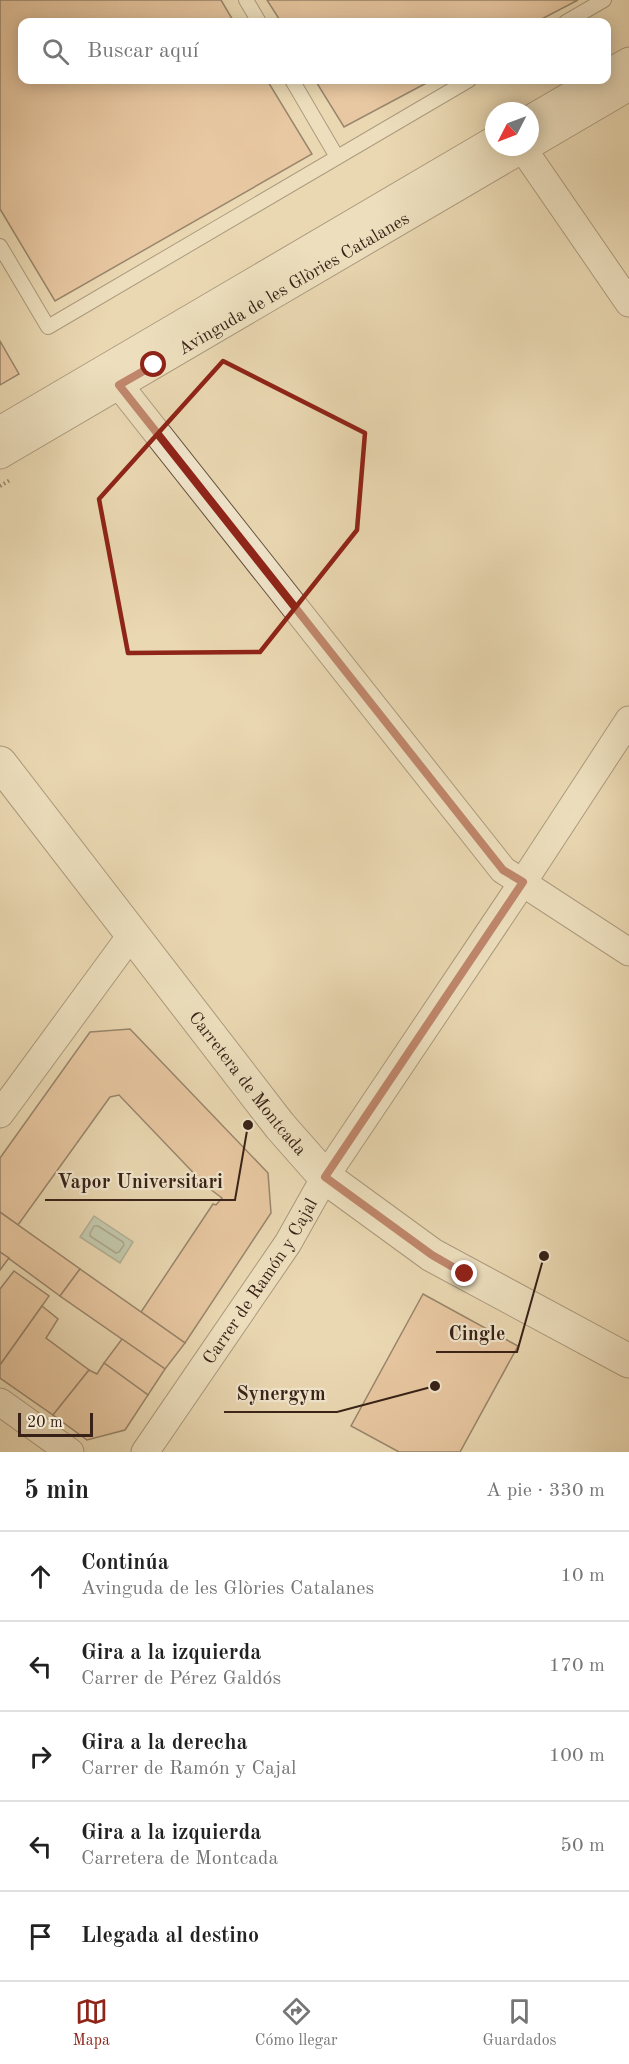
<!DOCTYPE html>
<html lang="es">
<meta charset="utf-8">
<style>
body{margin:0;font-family:"Old Standard TT",serif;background:#f2f2f2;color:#222}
.compass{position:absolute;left:485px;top:102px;width:54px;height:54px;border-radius:50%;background:#fff;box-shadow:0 3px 15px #0003;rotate:228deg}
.scale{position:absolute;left:18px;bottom:15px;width:75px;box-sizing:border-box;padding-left:6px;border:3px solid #382218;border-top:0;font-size:16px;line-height:21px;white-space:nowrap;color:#382218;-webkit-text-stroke:4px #f1e6cd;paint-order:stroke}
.stop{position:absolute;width:18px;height:18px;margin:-14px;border:4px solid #8f2418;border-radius:50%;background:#fff}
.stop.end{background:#8f2418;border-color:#fff;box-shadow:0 2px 6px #0008}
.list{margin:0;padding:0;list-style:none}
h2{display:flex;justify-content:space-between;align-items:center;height:78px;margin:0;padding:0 24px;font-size:26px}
h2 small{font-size:20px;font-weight:400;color:#767676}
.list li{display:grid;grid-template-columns:39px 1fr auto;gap:18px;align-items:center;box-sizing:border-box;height:90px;padding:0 24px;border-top:2px solid #e0e0e0}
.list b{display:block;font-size:22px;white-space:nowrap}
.list p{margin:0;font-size:20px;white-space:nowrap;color:#767676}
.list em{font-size:20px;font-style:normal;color:#767676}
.icon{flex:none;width:33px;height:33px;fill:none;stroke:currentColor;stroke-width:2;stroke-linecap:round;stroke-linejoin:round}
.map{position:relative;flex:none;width:629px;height:1452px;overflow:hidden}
.search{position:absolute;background:#fff;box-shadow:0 3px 15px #0003;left:18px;right:18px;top:18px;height:66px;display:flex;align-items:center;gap:15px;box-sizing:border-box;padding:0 21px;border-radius:12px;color:#767676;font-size:22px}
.sheet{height:528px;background:#fff}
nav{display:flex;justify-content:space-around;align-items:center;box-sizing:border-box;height:84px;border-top:2px solid #e0e0e0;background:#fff;font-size:16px;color:#767676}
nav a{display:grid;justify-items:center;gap:3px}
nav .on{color:#8f2418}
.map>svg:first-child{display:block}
.water{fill:#98baaa;stroke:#727d70;stroke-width:1.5}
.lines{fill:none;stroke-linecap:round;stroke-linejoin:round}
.shore{stroke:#686e61;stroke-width:1.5}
.building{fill:#e6b48e;stroke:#382218;stroke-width:1.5}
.service-casing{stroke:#64503e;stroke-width:16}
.minor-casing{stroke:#64503e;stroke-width:29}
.tertiary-casing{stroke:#64503e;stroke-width:35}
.path{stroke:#382218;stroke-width:4;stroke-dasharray:1.5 3;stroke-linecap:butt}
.service{stroke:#f1e6cd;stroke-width:14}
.minor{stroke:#f1e6cd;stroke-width:27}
.tertiary{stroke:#f1e6cd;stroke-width:33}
.route{stroke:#8f2418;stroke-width:8}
.marked{fill:none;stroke:#8f2418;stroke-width:4.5;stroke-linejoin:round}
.labels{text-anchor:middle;stroke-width:4.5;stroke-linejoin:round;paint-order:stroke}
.street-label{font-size:18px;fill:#382218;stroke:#f1e6cd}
.leader{fill:none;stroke:#382218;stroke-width:2}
.callout-dot{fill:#382218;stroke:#f1e6cd;stroke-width:2}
.callout-label{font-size:20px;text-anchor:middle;font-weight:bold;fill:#382218;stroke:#f1e6cd;stroke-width:4.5;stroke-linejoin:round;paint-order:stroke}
</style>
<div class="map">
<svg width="629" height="1452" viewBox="0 0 629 1452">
<rect width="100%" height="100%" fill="#ead8b2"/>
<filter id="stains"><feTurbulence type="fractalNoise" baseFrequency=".00333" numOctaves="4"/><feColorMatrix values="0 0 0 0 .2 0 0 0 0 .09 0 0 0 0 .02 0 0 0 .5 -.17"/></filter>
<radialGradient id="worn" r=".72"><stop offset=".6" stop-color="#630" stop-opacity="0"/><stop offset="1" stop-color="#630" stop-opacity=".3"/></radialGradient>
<path class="water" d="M94 1216 133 1242 120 1263 80 1237Z"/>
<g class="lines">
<path class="shore" d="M94 1226H98L123 1242 124 1245 119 1252 116 1253 90 1236V1233Z"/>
</g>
<g class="building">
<path d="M0 0H221L234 22H22V80H267L312 154 55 301 0 209Z"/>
<path d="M267 0H578L536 22H281Z"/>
<path d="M315 80H432L344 127Z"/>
<path d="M0 341 19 374 0 385Z"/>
<path d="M130 1029 268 1173 271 1213 185 1343 141 1312 213 1204 216 1205 222 1198 206 1186 119 1095 110 1097 18 1225 0 1212V1158L90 1032Z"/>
<path d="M0 1212 80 1269 60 1296 0 1252Z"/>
<path d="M0 1252 9 1258 0 1270Z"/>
<path d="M80 1269 185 1343 165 1369 60 1296Z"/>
<path d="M14 1271 49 1296 0 1365V1289Z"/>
<path d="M423 1294 518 1346 460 1452H399L351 1426Z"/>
<path d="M42 1306 58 1319 46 1338 89 1370 53 1415 0 1378V1365Z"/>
<path d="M122 1339 165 1369 148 1395 104 1363Z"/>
<path d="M104 1363 148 1395 125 1430 87 1440 53 1415 89 1370 97 1374Z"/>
</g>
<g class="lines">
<g class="service-casing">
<g id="service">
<path d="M246 0 259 22"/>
<path d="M566 22 604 0"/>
<path d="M292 80 337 157"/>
<path d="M0 246 48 327 469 80"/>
</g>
</g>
<g class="minor-casing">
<g id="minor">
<path d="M606 74 629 61"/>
<path d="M530 119 597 80"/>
<path d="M530 145 629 87"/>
<path d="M523 149 629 303"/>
<path d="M119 385 503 870 629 952"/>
<path d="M0 430 494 140"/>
<path id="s1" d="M0 455 526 147"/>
<path d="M0 1114 132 934"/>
<path d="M0 1402 70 1452"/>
<path id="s2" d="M145 1452 288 1243 325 1177 523 882 629 720"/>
</g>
</g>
<g class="tertiary-casing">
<g id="tertiary">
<path id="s3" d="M0 763 280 1126 325 1177 432 1255 629 1361"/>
</g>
</g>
<path class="path" d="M0 486 10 480"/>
<use href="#service" class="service"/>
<use href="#minor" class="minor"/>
<use href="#tertiary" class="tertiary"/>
</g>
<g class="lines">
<path class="route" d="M154 365 119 385 503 870 523 882 325 1177 432 1255 465 1274"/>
</g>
<path d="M0 0H629V1452H0ZM223 361 365 433 357 530 260 652 128 653 99 499Z" fill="#ead8b2" fill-opacity=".55" fill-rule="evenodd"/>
<path class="marked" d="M223 361 365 433 357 530 260 652 128 653 99 499Z"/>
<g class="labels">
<g class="street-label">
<text dy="6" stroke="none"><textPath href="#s1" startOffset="340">Avinguda de les Glòries Catalanes</textPath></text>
<text dy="6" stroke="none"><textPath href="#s3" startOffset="405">Carretera de Montcada</textPath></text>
<text dy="6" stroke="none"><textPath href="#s2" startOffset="206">Carrer de Ramón y Cajal</textPath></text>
</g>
</g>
<path class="leader" d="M248 1125L235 1200H45M544 1256L517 1352H436M435 1386L337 1412H224"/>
<g class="callout-dot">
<circle cx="248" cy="1125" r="6"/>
<circle cx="544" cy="1256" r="6"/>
<circle cx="435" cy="1386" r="6"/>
</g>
<g class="callout-label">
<text x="140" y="1188">Vapor Universitari</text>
<text x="477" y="1340">Cingle</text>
<text x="281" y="1400">Synergym</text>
</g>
<rect width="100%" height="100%" filter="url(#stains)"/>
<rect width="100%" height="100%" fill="url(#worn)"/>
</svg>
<svg class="compass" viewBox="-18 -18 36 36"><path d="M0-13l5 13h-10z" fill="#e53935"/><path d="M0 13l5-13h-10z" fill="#767676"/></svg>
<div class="scale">20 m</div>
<div class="stop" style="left:154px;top:365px"></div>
<div class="stop end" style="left:465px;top:1274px"></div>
<div class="search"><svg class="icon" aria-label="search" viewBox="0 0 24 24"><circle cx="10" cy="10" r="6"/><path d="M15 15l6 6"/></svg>Buscar aquí</div>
</div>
<section class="sheet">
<h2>5 min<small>A pie · 330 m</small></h2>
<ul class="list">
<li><svg class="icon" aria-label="ahead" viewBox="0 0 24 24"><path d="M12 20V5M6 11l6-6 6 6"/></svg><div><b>Continúa</b><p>Avinguda de les Glòries Catalanes</p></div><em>10 m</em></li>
<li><svg class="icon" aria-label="left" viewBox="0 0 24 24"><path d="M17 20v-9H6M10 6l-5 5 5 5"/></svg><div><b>Gira a la izquierda</b><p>Carrer de Pérez Galdós</p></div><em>170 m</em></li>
<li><svg class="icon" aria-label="right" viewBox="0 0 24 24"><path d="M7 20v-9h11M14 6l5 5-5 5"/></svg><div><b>Gira a la derecha</b><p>Carrer de Ramón y Cajal</p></div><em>100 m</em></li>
<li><svg class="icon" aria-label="left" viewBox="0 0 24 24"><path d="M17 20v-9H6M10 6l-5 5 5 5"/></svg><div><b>Gira a la izquierda</b><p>Carretera de Montcada</p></div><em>50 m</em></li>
<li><svg class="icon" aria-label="arrive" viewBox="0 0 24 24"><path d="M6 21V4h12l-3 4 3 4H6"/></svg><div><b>Llegada al destino</b></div></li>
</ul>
</section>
<nav>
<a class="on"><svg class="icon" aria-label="map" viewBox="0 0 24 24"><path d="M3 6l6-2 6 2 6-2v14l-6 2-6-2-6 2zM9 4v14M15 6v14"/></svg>Mapa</a>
<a><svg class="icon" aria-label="directions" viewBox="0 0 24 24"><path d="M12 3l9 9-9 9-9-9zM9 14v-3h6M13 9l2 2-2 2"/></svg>Cómo llegar</a>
<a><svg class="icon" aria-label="saved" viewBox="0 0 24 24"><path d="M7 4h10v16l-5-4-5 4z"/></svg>Guardados</a>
</nav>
